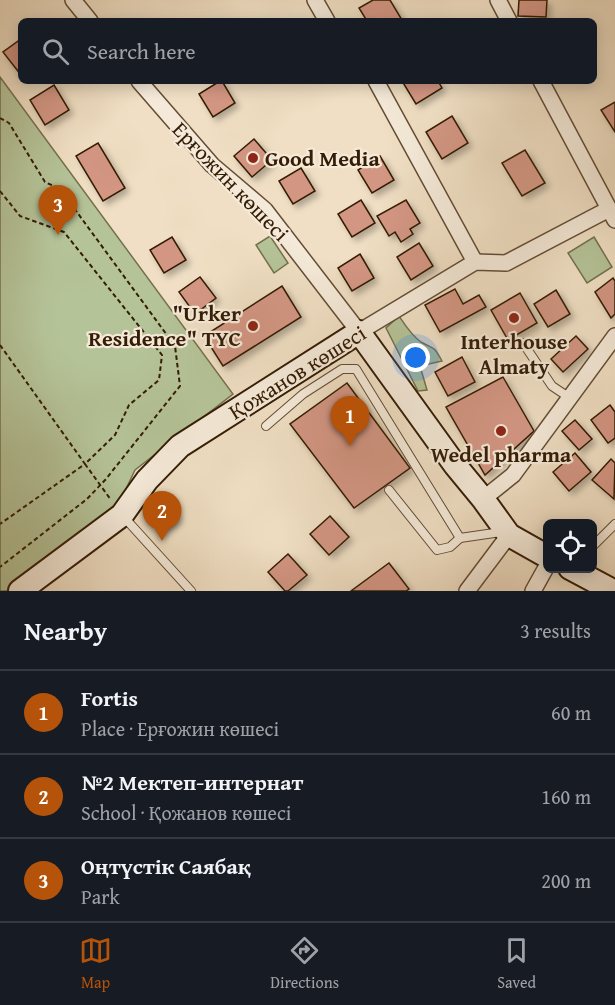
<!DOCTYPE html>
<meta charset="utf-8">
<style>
body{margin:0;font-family:"Gentium Book Plus",serif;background:#242831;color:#f1f3f6}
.controls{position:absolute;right:18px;bottom:18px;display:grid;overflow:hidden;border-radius:9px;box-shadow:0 3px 15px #0003}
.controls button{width:54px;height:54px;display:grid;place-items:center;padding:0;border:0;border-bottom:2px solid #363941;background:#171b24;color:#f1f3f6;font:30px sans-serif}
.you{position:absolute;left:416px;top:358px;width:21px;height:21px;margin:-15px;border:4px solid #fff;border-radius:50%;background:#1a73e8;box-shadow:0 0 0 9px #1a73e833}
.badge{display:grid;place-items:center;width:39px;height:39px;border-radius:50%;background:#b45309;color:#fff;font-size:20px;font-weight:700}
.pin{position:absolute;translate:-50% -50px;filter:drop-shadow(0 2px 3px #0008)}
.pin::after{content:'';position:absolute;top:32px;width:21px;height:18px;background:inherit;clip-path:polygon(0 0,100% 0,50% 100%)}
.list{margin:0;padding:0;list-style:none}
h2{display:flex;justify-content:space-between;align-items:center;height:78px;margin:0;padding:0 24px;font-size:26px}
h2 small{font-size:20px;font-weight:400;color:#9ea1a6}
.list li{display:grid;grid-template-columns:39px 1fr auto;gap:18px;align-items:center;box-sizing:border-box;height:84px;padding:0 24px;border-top:2px solid #363941}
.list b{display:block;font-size:22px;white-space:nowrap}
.list p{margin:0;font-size:20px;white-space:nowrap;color:#9ea1a6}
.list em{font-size:20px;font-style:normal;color:#9ea1a6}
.icon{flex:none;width:33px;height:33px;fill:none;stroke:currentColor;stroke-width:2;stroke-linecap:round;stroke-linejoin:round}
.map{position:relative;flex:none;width:615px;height:591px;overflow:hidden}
.search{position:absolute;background:#171b24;box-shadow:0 3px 15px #0003;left:18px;right:18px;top:18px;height:66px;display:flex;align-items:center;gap:15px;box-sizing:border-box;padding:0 21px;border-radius:9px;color:#9ea1a6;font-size:22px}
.sheet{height:330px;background:#171b24}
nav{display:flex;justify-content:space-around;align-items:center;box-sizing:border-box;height:84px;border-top:2px solid #363941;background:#171b24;font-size:16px;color:#9ea1a6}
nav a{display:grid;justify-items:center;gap:3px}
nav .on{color:#b45309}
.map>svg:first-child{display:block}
.green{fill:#b5c398;stroke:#74704e;stroke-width:1.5}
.building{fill:#d39683;stroke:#341c05;stroke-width:1.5;filter:url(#shadow)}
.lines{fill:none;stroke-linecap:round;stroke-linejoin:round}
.lane-casing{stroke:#634d35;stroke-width:10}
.street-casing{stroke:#634d35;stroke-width:18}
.secondary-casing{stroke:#341c05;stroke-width:26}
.path{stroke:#341c05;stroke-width:2;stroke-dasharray:4.5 3;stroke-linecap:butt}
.lane{stroke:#f5ead9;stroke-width:8}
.street{stroke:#f5ead9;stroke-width:15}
.secondary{stroke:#f5ead9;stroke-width:22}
.poi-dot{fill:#8f2418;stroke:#f5ead9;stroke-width:2}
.labels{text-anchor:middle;stroke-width:4.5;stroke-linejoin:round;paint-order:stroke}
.poi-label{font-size:22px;font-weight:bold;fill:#341c05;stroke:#f5ead9}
.street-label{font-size:22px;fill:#341c05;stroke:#f5ead9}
</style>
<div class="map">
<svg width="615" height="591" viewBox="0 0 615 591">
<defs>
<filter id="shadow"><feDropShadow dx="4" dy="4" stdDeviation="3" flood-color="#0004"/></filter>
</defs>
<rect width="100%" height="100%" fill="#f0dfc4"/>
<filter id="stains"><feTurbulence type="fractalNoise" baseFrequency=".00333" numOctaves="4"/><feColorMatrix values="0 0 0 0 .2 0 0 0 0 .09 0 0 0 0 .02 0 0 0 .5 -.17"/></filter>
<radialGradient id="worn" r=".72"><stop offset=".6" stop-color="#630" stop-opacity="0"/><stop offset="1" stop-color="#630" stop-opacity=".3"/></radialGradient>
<g class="green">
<path d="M0 77 233 394 135 470 115 512 9 591H0Z"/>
<path d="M270 236 288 263 274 273 256 245Z"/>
<path d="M594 237 612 267 587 283 568 253Z"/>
<path d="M399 316C405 325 412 336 421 342 435 350 433 345 442 361L420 366 427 390 418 391 386 328Z"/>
</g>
<g class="building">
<path d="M373 0H390L402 20 367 21 359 8Z"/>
<path d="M519 0H547L546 17 518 16Z"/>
<path d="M21 39V75L3 52Z"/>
<path d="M220 81H222L235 103 213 117 199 94Z"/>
<path d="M402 81H438L442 88 416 104Z"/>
<path d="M54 85 69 110 45 125 30 100Z"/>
<path d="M615 102V132L601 110Z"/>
<path d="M452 116 468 143 442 159 426 132Z"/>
<path d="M254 139 272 160 252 177 234 156Z"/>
<path d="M98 143 125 188 103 201 76 156Z"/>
<path d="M525 150 545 183 522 196 502 163Z"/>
<path d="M380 156 394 180 372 193 358 170Z"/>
<path d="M301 168 315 191 293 204 279 181Z"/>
<path d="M361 200 375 223 352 237 338 214Z"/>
<path d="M406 200 420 223 410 229 413 234 401 242 395 232 389 236 377 216Z"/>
<path d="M172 237 186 260 164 273 150 250Z"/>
<path d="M419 243 433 266 411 280 397 257Z"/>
<path d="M360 254 374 278 352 291 338 268Z"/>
<path d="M200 277 216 298 195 314 179 292Z"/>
<path d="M613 278 615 281V314L611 318 595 292Z"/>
<path d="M282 286 301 317 223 366 204 336Z"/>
<path d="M455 289 463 304 479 295 486 307 440 332 425 305Z"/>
<path d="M556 290 570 314 548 327 534 304Z"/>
<path d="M520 293 537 323 508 340 491 310Z"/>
<path d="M576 336 588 349 563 372 551 359Z"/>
<path d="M462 357 475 382 448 396 435 372Z"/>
<path d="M503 377 534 431 485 475 446 407Z"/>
<path d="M347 383 410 468 354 508 290 424Z"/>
<path d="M610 405 615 412V438L608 443 591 420Z"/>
<path d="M575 420 592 439 579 450 562 431Z"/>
<path d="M575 453 591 472 569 491 553 472Z"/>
<path d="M611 459 615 463 614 499 592 480Z"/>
<path d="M166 501 178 518 159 532 147 515Z"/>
<path d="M330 516 349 537 329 555 310 534Z"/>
<path d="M288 554 307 575 288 591H285L268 572Z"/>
<path d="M389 563 409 589 406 591H351Z"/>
</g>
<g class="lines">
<g class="lane-casing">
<g id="lane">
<path d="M523 343 552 386 570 398"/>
<path d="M266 426 303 394 342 369H356L460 538 501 532"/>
<path d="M389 490 437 550 450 547 460 538"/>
<path d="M123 516 191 591"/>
<path d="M592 547 615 524"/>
</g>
</g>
<g class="street-casing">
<g id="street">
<path d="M73 0 90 21"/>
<path d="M315 0 327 21"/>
<path d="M498 0 509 21"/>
<path d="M139 81 212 165 265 210 359 332 475 262 506 263 609 209"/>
<path d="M376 81 475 262"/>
<path d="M541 81 615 220"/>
<path d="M483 499 513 475 615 336"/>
<path d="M467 591 509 535"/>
<path d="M533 591 548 564"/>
</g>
</g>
<g class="secondary-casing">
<g id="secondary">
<path d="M570 568 613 591"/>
<path d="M20 591 122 515 147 480 180 446 359 332 455 465 483 499 509 535 548 557"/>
</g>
</g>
<g class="path">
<path d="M0 118 9 123 45 182 60 189 175 346 180 386 106 479 87 499 0 567"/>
<path d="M0 191 20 216 64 232 162 355 159 380 129 405 115 435 85 464 111 500"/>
<path d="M0 345 85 464 0 524"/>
</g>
<use href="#lane" class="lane"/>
<use href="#street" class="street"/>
<use href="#secondary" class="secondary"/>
</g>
<g class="poi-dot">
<circle cx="253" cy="158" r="6"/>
<circle cx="514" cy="318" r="6"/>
<circle cx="253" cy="326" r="6"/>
<circle cx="501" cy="431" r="6"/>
</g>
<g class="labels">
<g class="poi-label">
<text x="265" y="166" text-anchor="start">Good Media</text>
<text x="241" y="321" text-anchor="end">"Urker<tspan x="241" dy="25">Residence" ТҮС</tspan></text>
<text x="514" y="349">Interhouse<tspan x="514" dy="25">Almaty</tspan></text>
<text x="501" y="462">Wedel pharma</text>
</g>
<g class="street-label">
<text transform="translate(231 181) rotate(46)" y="8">Ерғожин көшесі</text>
<text transform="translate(297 372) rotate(-32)" y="8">Қожанов көшесі</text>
</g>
</g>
<rect width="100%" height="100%" filter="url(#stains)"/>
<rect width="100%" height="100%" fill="url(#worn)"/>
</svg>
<div class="controls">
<button><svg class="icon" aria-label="locate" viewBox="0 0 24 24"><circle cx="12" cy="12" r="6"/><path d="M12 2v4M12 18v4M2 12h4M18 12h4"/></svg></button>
</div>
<div class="you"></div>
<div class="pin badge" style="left:350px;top:446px">1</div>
<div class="pin badge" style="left:162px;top:541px">2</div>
<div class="pin badge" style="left:58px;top:235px">3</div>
<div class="search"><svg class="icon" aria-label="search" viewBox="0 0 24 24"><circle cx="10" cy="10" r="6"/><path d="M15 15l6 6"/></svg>Search here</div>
</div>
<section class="sheet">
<h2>Nearby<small>3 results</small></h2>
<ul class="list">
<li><span class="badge">1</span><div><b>Fortis</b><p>Place · Ерғожин көшесі</p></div><em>60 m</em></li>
<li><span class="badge">2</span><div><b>№2 Мектеп-интернат</b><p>School · Қожанов көшесі</p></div><em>160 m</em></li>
<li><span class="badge">3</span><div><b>Оңтүстік Саябақ</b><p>Park</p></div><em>200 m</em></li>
</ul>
</section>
<nav>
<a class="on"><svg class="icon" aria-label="map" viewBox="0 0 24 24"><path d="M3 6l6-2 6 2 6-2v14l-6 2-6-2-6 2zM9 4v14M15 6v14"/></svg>Map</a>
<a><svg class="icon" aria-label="directions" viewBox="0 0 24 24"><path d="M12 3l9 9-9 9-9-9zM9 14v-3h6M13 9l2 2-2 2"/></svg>Directions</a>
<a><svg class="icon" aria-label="saved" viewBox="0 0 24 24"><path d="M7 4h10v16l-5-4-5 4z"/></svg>Saved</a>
</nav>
